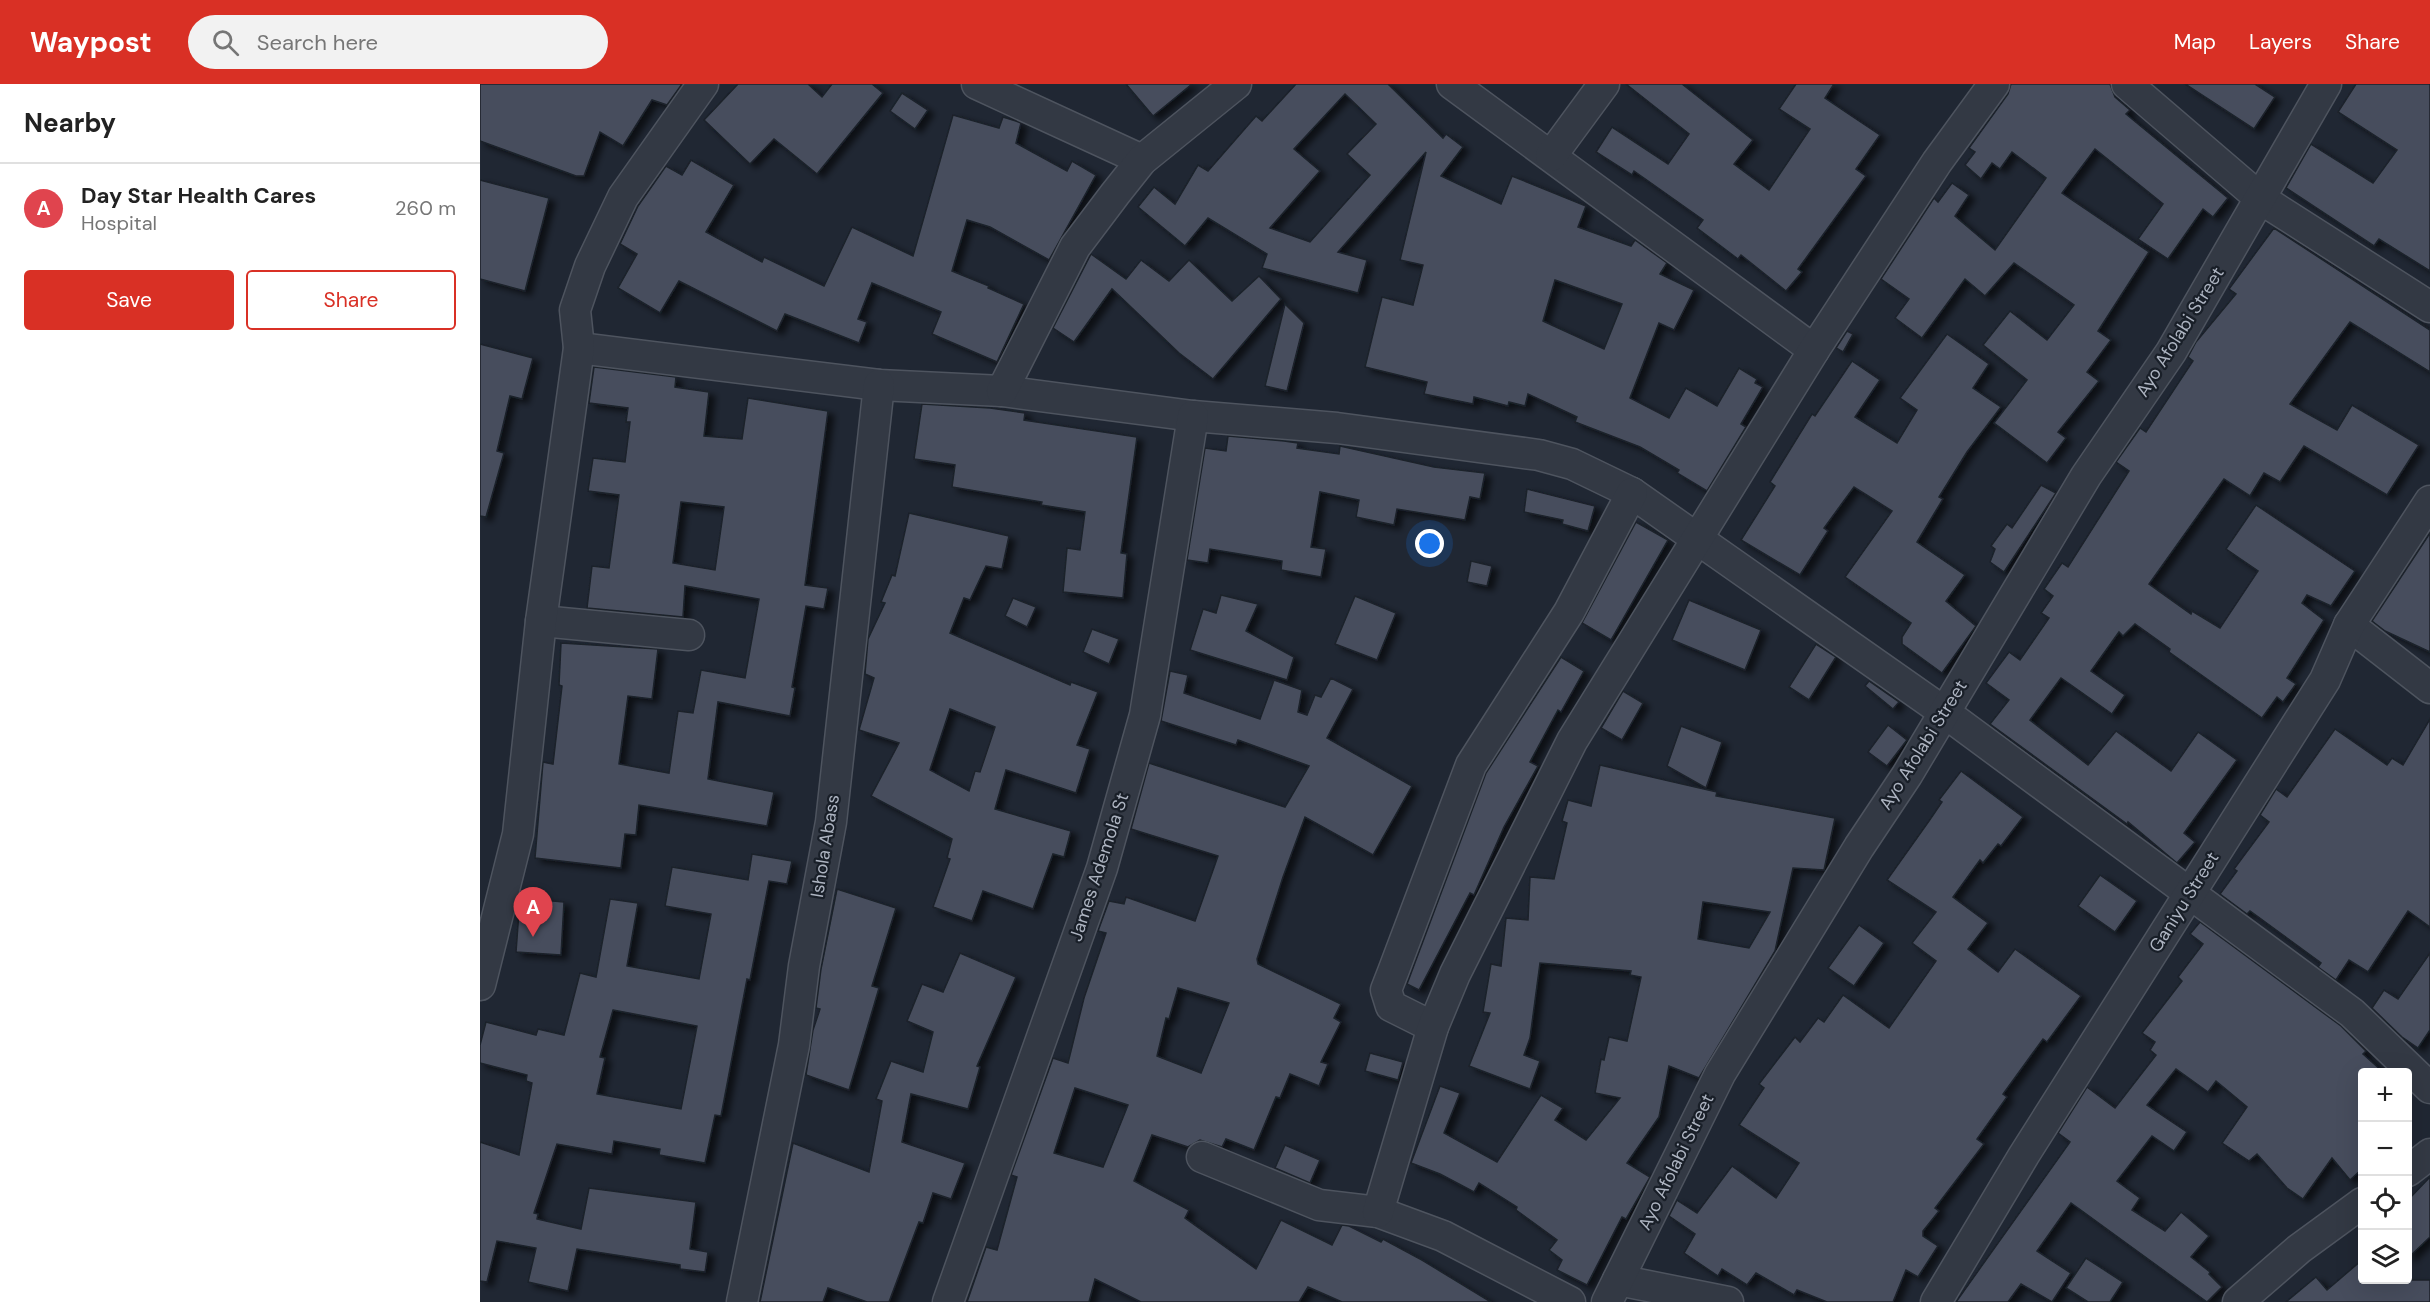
<!DOCTYPE html>
<meta charset="utf-8">
<style>
body{margin:0;font-family:"DM Sans",sans-serif;background:#f2f2f2;color:#222}
.controls{position:absolute;right:18px;bottom:18px;display:grid;overflow:hidden;border-radius:6px;box-shadow:0 6px 24px #0002}
.controls button{width:54px;height:54px;display:grid;place-items:center;padding:0;border:0;border-bottom:2px solid #e0e0e0;background:#fff;color:#222;font:30px sans-serif}
.you{position:absolute;left:950px;top:460px;width:21px;height:21px;margin:-15px;border:4px solid #fff;border-radius:50%;background:#1a73e8;box-shadow:0 0 0 9px #1a73e833}
.badge{display:grid;place-items:center;width:39px;height:39px;border-radius:50%;background:#d93025;color:#fff;font-size:20px;font-weight:700}
.pin{position:absolute;translate:-50% -50px;filter:drop-shadow(0 2px 3px #0008)}
.pin::after{content:'';position:absolute;top:32px;width:21px;height:18px;background:inherit;clip-path:polygon(0 0,100% 0,50% 100%)}
.list{margin:0;padding:0;list-style:none}
h2{display:flex;justify-content:space-between;align-items:center;height:78px;margin:0;padding:0 24px;font-size:26px}
h2 small{font-size:20px;font-weight:400;color:#767676}
.list li{display:grid;grid-template-columns:39px 1fr auto;gap:18px;align-items:center;box-sizing:border-box;height:90px;padding:0 24px;border-top:2px solid #e0e0e0}
.list b{display:block;font-size:22px;white-space:nowrap}
.list p{margin:0;font-size:20px;white-space:nowrap;color:#767676}
.list em{font-size:20px;font-style:normal;color:#767676}
.actions{display:flex;gap:12px;padding:18px 24px}
.actions a{flex:1;padding:14px 0;border:2px solid #d93025;border-radius:6px;text-align:center;font-size:21px;color:#d93025}
.actions .main{background:#d93025;color:#fff}
.icon{flex:none;width:33px;height:33px;fill:none;stroke:currentColor;stroke-width:2;stroke-linecap:round;stroke-linejoin:round}
.map{position:relative;flex:none;width:1950px;height:1218px;overflow:hidden}
header{display:flex;align-items:center;gap:36px;box-sizing:border-box;height:84px;padding:0 30px;background:#d93025;color:#fff}
header strong{font-size:28px}
nav{display:flex;gap:33px;margin-inline-start:auto;font-size:21px}
.search{width:420px;height:54px;background:#f2f2f2;display:flex;align-items:center;gap:15px;box-sizing:border-box;padding:0 21px;border-radius:33px;color:#767676;font-size:22px}
main{display:flex}
aside{flex:1;background:#fff}
.map>svg:first-child{display:block}
.building{fill:#474e5d;stroke:#1b212a;stroke-width:1.5;fill-rule:evenodd;filter:url(#shadow)}
.lines{fill:none;stroke-linecap:round;stroke-linejoin:round}
.street-casing{stroke:#4e545f;stroke-width:33}
.street{stroke:#333944;stroke-width:30}
.labels{text-anchor:middle;stroke-width:4.5;stroke-linejoin:round;paint-order:stroke}
.street-label{font-size:18px;fill:#adb4c1;stroke:#191f28}
</style>
<header>
<strong>Waypost</strong>
<div class="search"><svg class="icon" aria-label="search" viewBox="0 0 24 24"><circle cx="10" cy="10" r="6"/><path d="M15 15l6 6"/></svg>Search here</div>
<nav><a>Map</a><a>Layers</a><a>Share</a></nav>
</header>
<main>
<aside>
<h2>Nearby<small></small></h2>
<ul class="list">
<li><span class="badge" style="background:#e0444e">A</span><div><b>Day Star Health Cares</b><p>Hospital</p></div><em>260 m</em></li>
</ul>
<div class="actions"><a class="main">Save</a><a>Share</a></div>
</aside>
<div class="map">
<svg width="1950" height="1218" viewBox="0 0 1950 1218">
<defs>
<filter id="shadow"><feDropShadow dx="6" dy="4" stdDeviation="3" flood-color="#0009"/></filter>
</defs>
<rect width="100%" height="100%" fill="#202733"/>
<g class="building">
<path d="M0 0H202L187 21 172 16 143 62 120 48 104 92H96L0 57Z"/>
<path d="M258 0H328L342 13 352 0H392L403 9 337 90 294 55 270 80 224 36Z"/>
<path d="M646 0H712L673 32Z"/>
<path d="M816 0H908L963 54 966 50 983 63 961 92 1021 120 1032 92 1106 122 1098 143 1151 162 1155 156 1187 179 1180 190 1214 206 1194 246 1179 239 1150 314 1189 334 1206 304 1237 322 1259 284 1277 295 1275 299 1283 303 1261 340 1266 343 1227 407 1197 389 1199 386 1160 363 1095 338 1097 333 1048 310 1045 322 1029 318 1028 322 994 313 993 320 944 310 947 298 885 283 902 213 933 221 943 181 920 176 946 68 858 168 887 176 878 209 782 184 787 170 728 134 705 162 658 123 674 103 695 120 718 81 728 87 776 32 782 37ZM865 10 896 40 867 70 890 91 830 158 790 144 840 87 814 65ZM1075 196 1142 220 1124 265 1063 237Z"/>
<path d="M1146 0H1202L1273 56 1254 80 1289 106 1330 45 1299 25 1316 0H1354L1345 14 1400 51 1376 85 1386 92 1318 185 1322 188 1306 207 1261 171 1258 175 1217 144 1223 136 1154 87 1152 91 1116 68 1132 43 1188 80 1209 50Z"/>
<path d="M1531 0H1630L1635 13 1650 26 1646 30 1748 114 1733 133 1723 125 1688 175 1658 155 1683 120 1615 65 1582 109 1669 168 1618 247 1631 256 1607 288 1619 297 1578 348 1586 354 1567 379 1514 339 1547 296 1503 261 1530 227 1567 256 1594 221 1534 179 1505 212 1485 195 1442 254 1415 234 1429 215 1401 195 1454 114 1458 118 1472 99 1489 111 1475 132 1515 166 1566 94 1532 68 1520 85 1512 79 1501 95 1485 81 1495 68 1489 64 1528 10Z"/>
<path d="M1705 0H1775L1795 13 1774 45Z"/>
<path d="M1876 0H1950V187L1899 155 1894 162 1806 104 1831 60 1893 99 1917 66 1858 28Z"/>
<path d="M422 9 448 26 435 45 410 27Z"/>
<path d="M473 31 519 44 523 33 536 37 541 39 536 59 587 87 592 77 616 91 569 176 510 143 487 136 472 187 509 202 508 204 544 220 517 278 452 250 461 228 392 199 378 235 387 238 379 259 305 230 297 247 199 197 180 229 138 204 157 170 140 160 158 122 186 82 202 91 211 76 254 101 226 148 282 178 284 173 344 202 372 143 433 172Z"/>
<path d="M0 96 69 114 45 207 0 195Z"/>
<path d="M1794 144 1950 246V288L1870 238 1810 320 1857 346 1872 321 1939 361 1907 411 1824 362 1800 398 1784 389 1770 412 1744 395 1669 500 1711 530 1712 527 1740 544 1778 487 1746 465 1776 421 1875 487 1851 522 1827 511 1822 519 1844 536 1807 594 1816 600 1803 618 1797 613 1782 634 1689 568 1690 565 1655 540 1643 552 1639 548 1611 587 1645 611 1632 630 1581 594 1550 636 1608 681 1636 647 1691 687 1718 648 1757 676 1704 749 1715 758 1697 779 1648 738 1647 740 1510 640 1529 616 1506 599 1529 568 1540 576 1569 534 1561 529 1573 512 1564 505 1582 479 1588 483 1649 387 1636 378 1660 344 1666 348 1713 277 1708 273 1716 258 1756 210 1749 205Z"/>
<path d="M611 170 646 195 661 176 689 197 709 176 752 217 779 192 801 215 733 295 699 269 632 205 594 258 573 244Z"/>
<path d="M805 220 824 239 807 307 785 302Z"/>
<path d="M1367 247 1373 250 1363 268 1356 264Z"/>
<path d="M1467 250 1509 280 1493 304 1521 323 1487 368 1459 413 1463 415 1437 458 1485 491 1466 517 1496 542 1462 589 1422 560V553L1431 539 1365 493 1412 427 1374 403 1344 444 1348 447 1320 491 1261 456 1295 402 1290 398 1332 330 1335 332 1372 277 1400 296 1375 333 1417 359 1437 326 1420 314Z"/>
<path d="M0 260 53 274 42 315 30 312 17 367 24 369 6 433 0 432Z"/>
<path d="M114 283 196 293 195 303 229 308 224 352 262 355 268 314 348 327 325 501 348 504 344 525 326 522 312 603 315 604 310 632 238 618 228 695 294 708 287 742 159 721 156 751 145 750 141 784 55 774 63 678 73 680 82 602 79 601 81 559 178 565 172 615 148 612 139 680 189 689 198 627 213 629 221 586 265 594 279 515 205 502 203 533 107 524 112 482 129 484 139 411 108 407 113 374 145 378 150 338H146L148 324 109 319ZM201 418 244 423 235 486 193 479Z"/>
<path d="M442 320 510 324 545 329 544 336 657 353 641 469 647 470 643 514 583 508 587 464 600 466 605 428 561 421 562 418 472 403 475 381 434 375Z"/>
<path d="M748 352 804 357 818 359 817 364 859 370 860 362 954 383 1005 389 1000 415 990 413 985 436 917 425 914 441 876 433 879 416 840 408 831 463 846 465 841 493 801 486 802 477 730 465 728 479 707 476 725 364 746 367Z"/>
<path d="M1561 401 1576 409 1524 488 1510 478 1515 465 1511 462 1527 440 1532 444Z"/>
<path d="M1047 405 1115 422 1108 447 1082 440 1083 436 1044 428Z"/>
<path d="M429 429 529 452 522 485 506 482 490 516 484 514 470 549 590 601 591 598 618 608 597 661 610 665 596 709 526 686 515 725 591 747 584 773 573 770 553 825 503 807 492 837 453 823 470 775 467 774 472 755 391 712 419 659 379 646 394 594 385 590 388 555 405 519 401 518 412 491 415 492ZM470 625 515 643 500 688 495 687 489 707 450 686Z"/>
<path d="M1156 438 1188 456 1131 556 1102 539Z"/>
<path d="M1950 449V568L1905 547 1892 537Z"/>
<path d="M991 477 1012 482 1007 502 987 498Z"/>
<path d="M741 511 778 520 766 547 814 573 807 596 710 566 723 525 736 529Z"/>
<path d="M875 512 916 529 897 576 855 560Z"/>
<path d="M533 514 556 523 547 543 525 532Z"/>
<path d="M1209 516 1281 546 1265 586 1192 556Z"/>
<path d="M612 545 639 555 629 580 603 568Z"/>
<path d="M1336 560 1356 573 1329 616 1309 603Z"/>
<path d="M1081 573 1104 587 1081 628 1078 626 1050 678 1058 682 1024 743 994 811 990 809 939 906 927 900 1006 689Z"/>
<path d="M690 587 708 591 704 609 780 635 794 596 822 606 818 628 827 631 835 611 841 613 851 594 873 605 847 654 932 702 893 771 825 733 803 793 777 875 778 880 861 920 854 934 861 938 841 978 848 980 839 1002 810 990 800 1014 796 1013 774 1066 746 1055 742 1063 720 1056 708 1063 672 1051 654 1097 709 1126 705 1134 776 1185 801 1136 852 1161 862 1141 869 1142 901 1158 903 1155 942 1176 1011 1218H862L828 1203 819 1218H661L615 1195 609 1218H487L506 1163 517 1166 537 1093 531 1091 573 974 588 979 604 914 626 849 618 847 629 817 644 820 646 813 715 837 738 772 651 745 669 679 805 723 829 682 758 656 756 661 681 637ZM698 904 749 919 721 989 677 972 686 934 689 935ZM595 1004 648 1021 623 1083 574 1069Z"/>
<path d="M1389 597 1419 618 1413 625 1385 602Z"/>
<path d="M1143 607 1163 619 1142 656 1121 644Z"/>
<path d="M1950 635V843L1928 827 1888 888 1869 876 1856 896 1838 883 1841 879 1770 827 1767 830 1740 810 1757 787 1754 785 1789 738 1780 731 1796 705 1807 713 1855 645 1907 681 1912 674 1923 681Z"/>
<path d="M1408 641 1427 656 1407 682 1388 668Z"/>
<path d="M1201 642 1242 658 1226 704 1187 682Z"/>
<path d="M1120 681 1237 708 1236 712 1355 734 1344 786 1313 784 1295 867 1219 994 1189 982 1179 1033 1147 1079 1170 1093 1146 1135 1142 1133 1107 1201 1077 1186 1082 1176 1069 1166 1077 1156 1036 1126 1037 1123 999 1099 994 1108 960 1090 931 1079 960 1002 980 1009 964 1049 1017 1078 1061 1011 1083 1024 1075 1036 1106 1056 1140 1014 1115 1009 1121 975 1124 976 1129 953 1147 957 1161 893 1150 891 1151 887 1060 879 1050 954 1044 971 1060 977 1050 1005 989 982 1010 929 1003 928 1011 880 1021 882 1026 834 1048 836 1050 793 1074 795 1087 739 1082 737 1088 716 1111 722ZM1223 818 1290 828 1269 864 1218 855Z"/>
<path d="M1481 687 1543 733 1521 762 1518 760 1503 779 1500 776 1473 813 1508 839 1488 865 1518 888 1535 865 1601 912 1567 958 1563 955 1523 1010 1527 1013 1497 1055 1504 1060 1455 1124 1459 1127 1443 1147V1152L1458 1162 1438 1193 1426 1186 1413 1218H1347L1317 1206 1314 1211 1276 1189 1267 1201 1242 1185 1238 1192 1204 1169 1215 1150 1189 1132 1197 1116 1217 1129 1252 1082 1296 1114 1319 1079 1259 1041 1284 1004 1279 1000 1315 953 1320 958 1338 934 1344 938 1363 911 1409 944 1456 877 1432 859 1456 828 1407 796 1449 737 1462 718 1459 716Z"/>
<path d="M272 770 312 777 307 800 289 797 270 896 267 895 241 1032 235 1031 225 1079 179 1071 180 1065 134 1057 132 1070 77 1060 54 1129 58 1130 57 1135 101 1145 109 1104 216 1118 210 1165 228 1168 225 1188 200 1185V1181L97 1165 88 1207 48 1198 56 1164 17 1157 7 1198 0 1197V1058L39 1071 52 999 46 997 47 991 0 979V961L6 938 56 951 58 945 84 951 100 889 116 893 130 815 158 819 147 882 219 895 231 830 185 822 192 783 268 796ZM133 926 217 942 201 1025 117 1010 125 974 120 973Z"/>
<path d="M1620 791 1657 817 1635 848 1598 822Z"/>
<path d="M357 805 416 824 392 902 399 904 369 1006 326 991 333 946 340 925 336 924 341 885Z"/>
<path d="M40 814 84 818 81 871 36 868Z"/>
<path d="M1720 838 1861 942 1886 967 1883 970 1903 988H1882V1085L1870 1096 1852 1074 1823 1115 1807 1104 1777 1070 1769 1077 1742 1059 1767 1023 1736 997 1728 1008 1696 985 1667 1021 1707 1048 1694 1067 1672 1052 1637 1097 1660 1114 1652 1126 1685 1147 1701 1128 1729 1152 1711 1173 1730 1188 1729 1190 1742 1203 1727 1218 1591 1119 1557 1167 1591 1189 1572 1218 1541 1200 1528 1218H1476L1590 1058 1578 1049 1607 1003 1635 1024 1676 971 1670 966 1675 958 1662 949 1702 897 1698 893 1723 860 1710 850Z"/>
<path d="M1379 841 1404 859 1374 902 1348 884Z"/>
<path d="M480 869 536 893 497 982 500 983 488 1025 431 1010 422 1058 485 1079 471 1115 453 1109 443 1139 439 1138 409 1218H387L348 1204 343 1218H280L313 1059 389 1088 402 1017 396 1015 411 977 443 988 453 948 427 937 442 900 463 908Z"/>
<path d="M1950 869V946L1938 964 1922 953 1892 924 1904 906 1918 915Z"/>
<path d="M890 969 923 978 918 996 885 987Z"/>
<path d="M805 1061 840 1076 830 1099 795 1084Z"/>
<path d="M1950 1093V1153L1928 1174V1116Z"/>
<path d="M1606 1174 1643 1198 1630 1218H1608L1586 1204Z"/>
<path d="M1882 1176V1196H1950V1218H1806L1836 1193 1847 1206Z"/>
</g>
<g class="lines">
<g class="street-casing">
<g id="street">
<path d="M497 0 662 76"/>
<path d="M972 0 1334 266"/>
<path d="M1647 0 1781 115 1950 223"/>
<path d="M1071 72 1124 0"/>
<path d="M99 264 399 301 522 307 713 332 857 344 1059 371 1092 380 1152 409 1464 628 1872 929 1950 1004"/>
<path d="M522 307 595 163 635 110 662 76 756 0"/>
<path d="M61 537 209 551"/>
<path d="M1869 541 1950 604"/>
<path d="M0 901 38 750 61 537 99 264 95 226 110 182 143 113 223 0"/>
<path d="M953 943 911 922 906 906 913 888 991 681 1089 528 1152 409"/>
<path d="M722 1073 839 1121 898 1128 963 1152 1090 1218"/>
<path d="M1928 1087 1950 1070"/>
<path d="M898 1128 953 943 975 890 1092 657 1334 266 1457 78 1514 0"/>
<path d="M1138 1196 1248 1218"/>
<path d="M262 1218 314 961 324 882 351 738 399 301"/>
<path d="M468 1218 622 784 665 631 713 332"/>
<path d="M1127 1218 1240 990 1379 763 1427 691 1606 392 1691 268 1846 0"/>
<path d="M1456 1218 1544 1071 1845 596 1869 541 1950 417"/>
<path d="M1758 1218 1819 1165 1882 1119"/>
</g>
</g>
<use href="#street" class="street"/>
</g>
<g class="labels">
<g class="street-label">
<text transform="translate(1700 248) rotate(-58)" y="6">Ayo Afolabi Street</text>
<text transform="translate(1443 661) rotate(-58)" y="6">Ayo Afolabi Street</text>
<text transform="translate(345 762) rotate(-81)" y="6">Ishola Abass</text>
<text transform="translate(619 783) rotate(-72)" y="6">James Ademola St</text>
<text transform="translate(1704 818) rotate(-58)" y="6">Ganiyu Street</text>
<text transform="translate(1196 1078) rotate(-64)" y="6">Ayo Afolabi Street</text>
</g>
</g>
</svg>
<div class="controls">
<button>+</button>
<button>−</button>
<button><svg class="icon" aria-label="locate" viewBox="0 0 24 24"><circle cx="12" cy="12" r="6"/><path d="M12 2v4M12 18v4M2 12h4M18 12h4"/></svg></button>
<button><svg class="icon" aria-label="layers" viewBox="0 0 24 24"><path d="M12 4l9 5-9 5-9-5zM3 14l9 5 9-5"/></svg></button>
</div>
<div class="you"></div>
<div class="pin badge" style="left:53px;top:853px;background:#e0444e">A</div>
</div>
</main>
